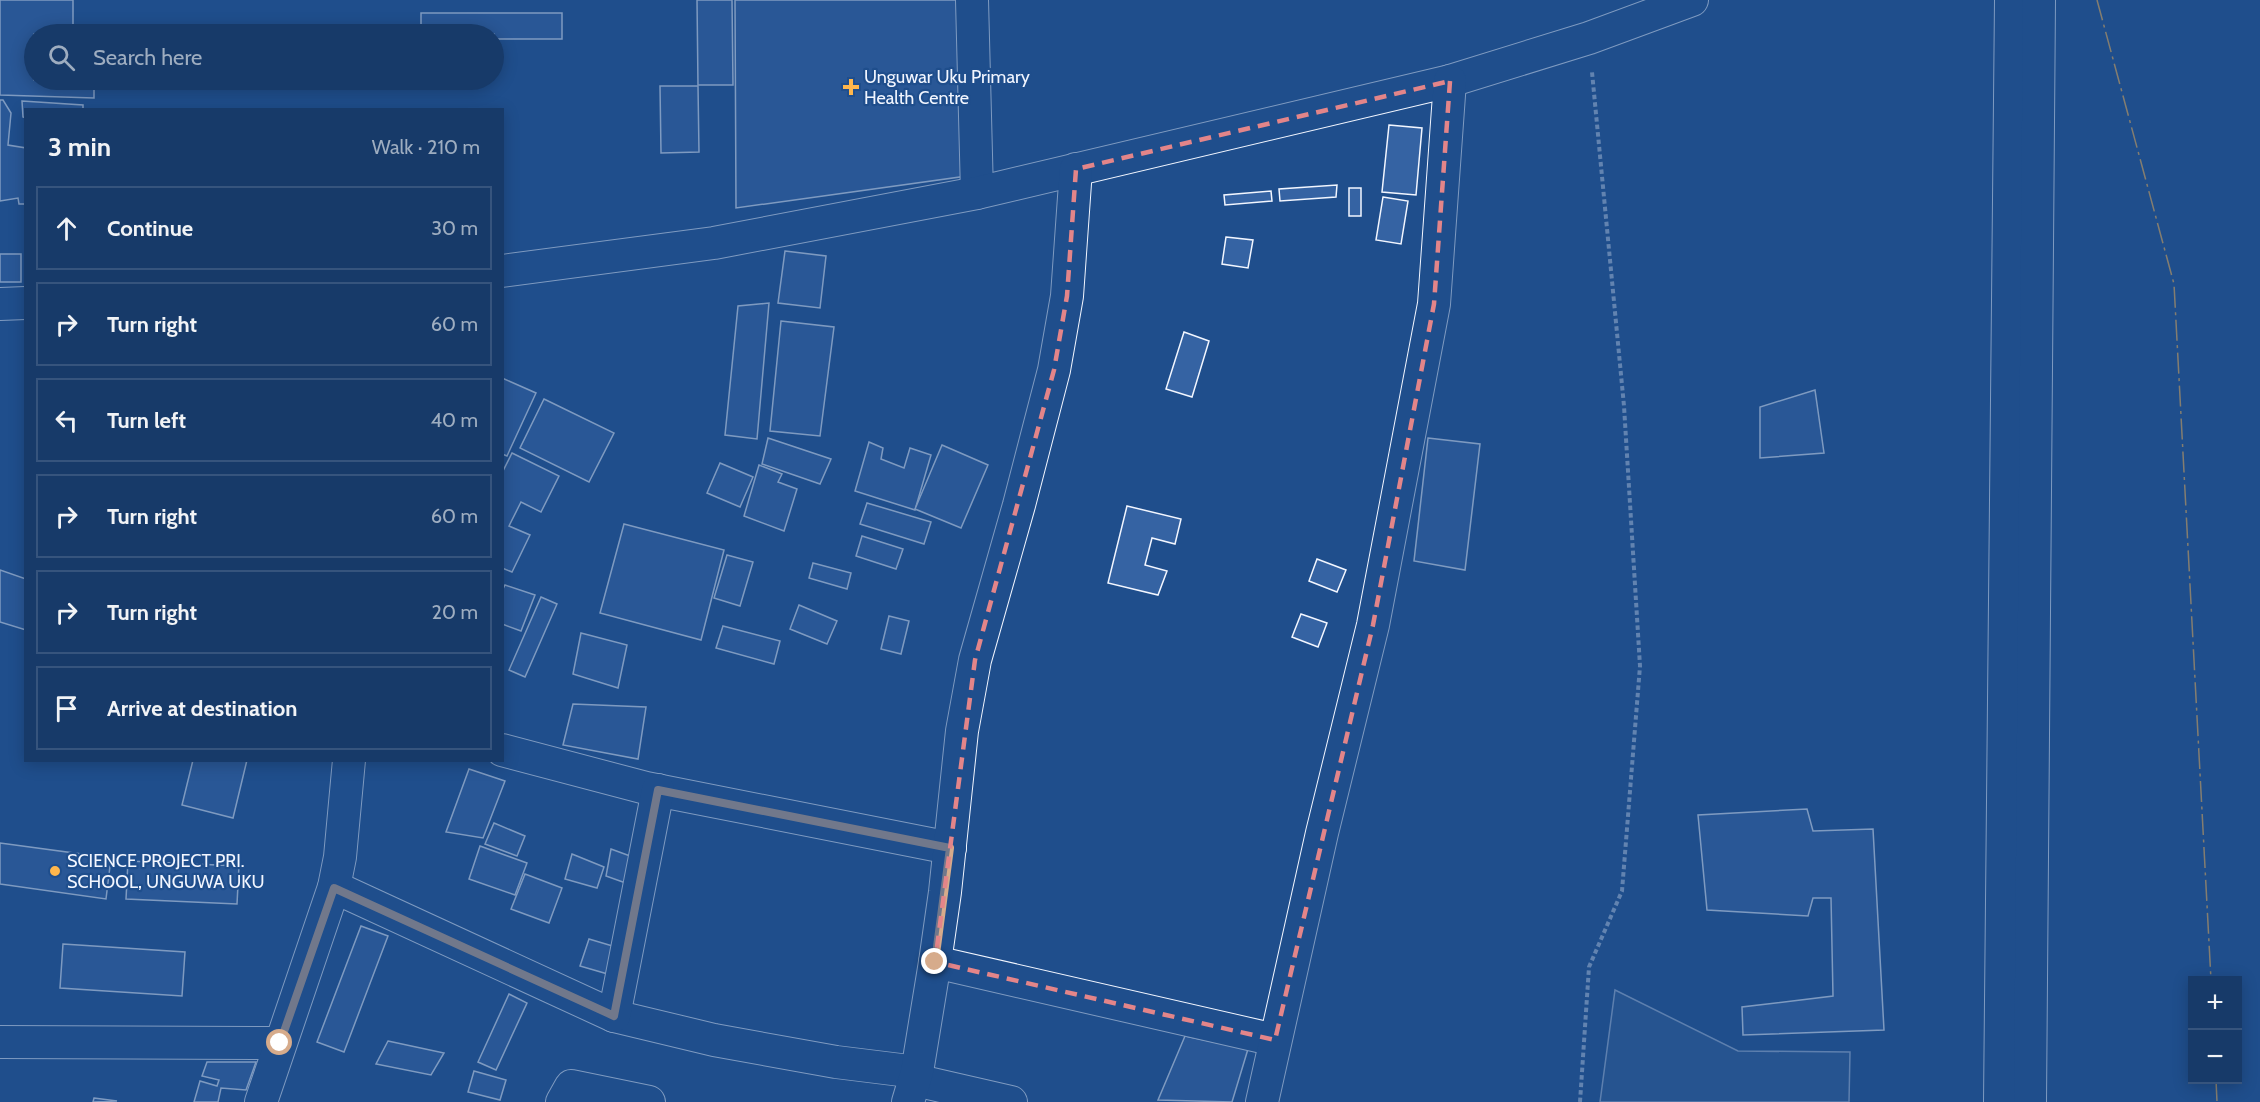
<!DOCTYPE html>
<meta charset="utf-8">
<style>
body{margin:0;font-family:Cabin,sans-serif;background:#244571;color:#f1f3f6}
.controls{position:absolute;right:18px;bottom:18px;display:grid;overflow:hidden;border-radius:0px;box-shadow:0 3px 15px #0003}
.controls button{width:54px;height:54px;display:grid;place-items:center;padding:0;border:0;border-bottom:2px solid #36547d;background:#173a69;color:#f1f3f6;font:30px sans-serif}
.stop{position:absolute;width:18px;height:18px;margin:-14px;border:4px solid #d6ab8b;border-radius:50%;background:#fff}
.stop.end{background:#d6ab8b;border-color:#fff;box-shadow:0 2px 6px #0008}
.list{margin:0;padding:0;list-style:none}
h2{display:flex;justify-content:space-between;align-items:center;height:78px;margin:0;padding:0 24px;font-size:26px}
h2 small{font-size:20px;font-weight:400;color:#9eadc0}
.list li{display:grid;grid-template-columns:39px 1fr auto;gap:18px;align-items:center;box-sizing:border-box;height:84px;margin:0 12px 12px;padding:0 12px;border:2px solid #36547d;border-radius:0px}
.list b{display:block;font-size:22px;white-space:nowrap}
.list em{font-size:20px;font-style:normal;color:#9eadc0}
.icon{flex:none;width:33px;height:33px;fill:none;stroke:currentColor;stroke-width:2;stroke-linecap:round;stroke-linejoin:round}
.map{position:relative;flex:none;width:2260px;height:1102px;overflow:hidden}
.search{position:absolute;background:#173a69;box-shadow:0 3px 15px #0003;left:24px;top:24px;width:480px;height:66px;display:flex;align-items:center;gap:15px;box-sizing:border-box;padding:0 21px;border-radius:33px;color:#9eadc0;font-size:22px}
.panel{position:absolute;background:#173a69;box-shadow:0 3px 15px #0003;left:24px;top:108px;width:480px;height:654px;border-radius:0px}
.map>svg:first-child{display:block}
.built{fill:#305b95;stroke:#a8bbd7;stroke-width:1.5}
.building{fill:#3563a3;stroke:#f2f6ff;stroke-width:1.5}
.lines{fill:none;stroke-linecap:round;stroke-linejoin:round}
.minor-casing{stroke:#f2f6ff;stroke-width:34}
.path{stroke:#b3c4dc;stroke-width:4;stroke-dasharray:4.5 3;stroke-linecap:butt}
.minor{stroke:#1f4e8c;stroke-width:32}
.power{stroke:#ffb74d;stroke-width:1.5;stroke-dasharray:21 4.5 3 4.5;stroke-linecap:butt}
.route{stroke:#d6ab8b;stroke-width:8}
.marked{fill:none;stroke:#e38589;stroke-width:4.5;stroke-dasharray:12 8;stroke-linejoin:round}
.poi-dot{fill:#ffb74d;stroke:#1f4e8c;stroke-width:2}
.labels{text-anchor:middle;stroke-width:4.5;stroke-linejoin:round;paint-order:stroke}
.poi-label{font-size:18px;fill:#f2f6ff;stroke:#1f4e8c;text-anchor:start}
</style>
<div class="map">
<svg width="2260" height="1102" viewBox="0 0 2260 1102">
<rect width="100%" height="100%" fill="#1f4e8c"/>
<path class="built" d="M1615 990 1738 1051 1850 1052 1849 1102H1600Z"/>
<g class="building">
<path d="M0 0H73V34H34V80H94V98L0 95Z"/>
<path d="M697 0H732L733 85H698Z"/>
<path d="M735 0H960L974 175 736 208Z"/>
<path d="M421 13H562V39H494V34H421Z"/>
<path d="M660 86H698L699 152 661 153Z"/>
<path d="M0 100H3L11 113 8 145 26 148V204H19L18 198 0 201Z"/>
<path d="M22 101 83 105V110H26V118L23 117Z"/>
<path d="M1389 125 1422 128 1416 195 1382 192Z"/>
<path d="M1337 185 1336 197 1280 201 1279 189Z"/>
<rect x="1349" y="188" width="12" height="28"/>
<path d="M1271 191 1272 201 1225 205 1224 195Z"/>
<path d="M1383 197 1408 201 1401 244 1376 240Z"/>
<path d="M1226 237 1253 240 1248 268 1222 264Z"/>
<path d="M785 251 826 256 820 308 778 303Z"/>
<rect x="0" y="254" width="21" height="28"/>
<path d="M769 303 757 439 725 435 738 306Z"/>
<path d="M781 321 834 327 820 436 770 431Z"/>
<path d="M1184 332 1209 341 1192 397 1166 389Z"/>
<path d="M502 378 536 393 507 456 502 454Z"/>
<path d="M1815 390 1824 453 1760 458V407Z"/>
<path d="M544 399 614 433 589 482 520 448Z"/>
<path d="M768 438 831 459 820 484 762 464Z"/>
<path d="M1428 438 1480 444 1465 570 1414 561Z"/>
<path d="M869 442 883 448 881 459 904 468 910 448 931 455 915 510 855 491Z"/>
<path d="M942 445 988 465 961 528 915 509Z"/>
<path d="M512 453 559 476 541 512 521 502 509 526 530 535 512 572 502 568V473Z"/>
<path d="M720 463 753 477 740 507 707 493Z"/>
<path d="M759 465 782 474 778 482 797 489 784 531 744 516Z"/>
<path d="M867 503 931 522 924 544 860 524Z"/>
<path d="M1127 506 1181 519 1175 544 1152 538 1145 565 1167 571 1158 595 1108 583Z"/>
<path d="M624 524 724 550 701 640 600 613Z"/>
<path d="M862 536 903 549 896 569 856 556Z"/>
<path d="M727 555 753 562 740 606 714 598Z"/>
<path d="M1317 559 1346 570 1337 592 1309 581Z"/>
<path d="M813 563 851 573 847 589 809 578Z"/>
<path d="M0 570 26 579V630L0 622Z"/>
<path d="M505 585 535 595 521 631 502 624V591Z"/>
<path d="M541 597 557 604 525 677 509 670Z"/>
<path d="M799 605 837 621 827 644 790 629Z"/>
<path d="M1301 614 1327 623 1318 647 1292 637Z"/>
<path d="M889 616 909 621 901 654 881 649Z"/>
<path d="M723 626 780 641 774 664 716 648Z"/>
<path d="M581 633 627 645 618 688 573 674Z"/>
<path d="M573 704 646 707 638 759 563 745Z"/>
<path d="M193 760H247L233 818 182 805Z"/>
<path d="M469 769 505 781 483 838 446 832Z"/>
<path d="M1807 809 1813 831 1873 829 1884 1030 1743 1035 1742 1007 1833 996 1831 898H1813L1808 916 1707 910 1698 815Z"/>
<path d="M494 823 525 836 517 856 485 844Z"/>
<path d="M0 843 111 858 106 899 0 884Z"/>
<path d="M480 846 527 863 515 895 469 879Z"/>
<path d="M611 849 641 860 634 886 606 876Z"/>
<path d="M572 854 604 867 597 888 565 879Z"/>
<path d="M128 861 239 866 237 904 126 899Z"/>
<path d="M525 874 562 888 549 923 511 909Z"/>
<path d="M361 926 388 936 344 1052 317 1042Z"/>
<path d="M589 939 626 950 618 977 580 966Z"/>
<path d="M63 944 185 952 182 996 60 988Z"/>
<path d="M509 994 527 1003 496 1070 478 1062Z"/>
<path d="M1185 1036 1248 1049 1232 1102 1158 1100Z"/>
<path d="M388 1041 444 1053 431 1075 376 1064Z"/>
<path d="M207 1062H256L246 1090 221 1088 218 1102H194L200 1081 217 1086 219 1080 202 1076Z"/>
<path d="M474 1071 506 1080 500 1100 468 1092Z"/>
<path d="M94 1098 117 1101 93 1102Z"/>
</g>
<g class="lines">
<g class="minor-casing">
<g id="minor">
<path d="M972 0 977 193"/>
<path d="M502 271 714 243 977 193 1450 81 1589 38 1692 0"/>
<path d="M0 304 26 303"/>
<path d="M502 750 646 788 950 848"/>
<path d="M334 887 614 1016 714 1040 836 1062 917 1072"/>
<path d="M935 962 1275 1040"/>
<path d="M614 1016 658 790"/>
<path d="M0 1042 280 1043"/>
<path d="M915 1080 1011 1102"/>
<path d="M261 1102 334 887 340 857 349 760"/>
<path d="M562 1102 571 1086 649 1102"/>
<path d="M908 1102 917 1072 935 962 945 892 962 731 975 660 1019 505 1054 370 1067 296 1076 169"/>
<path d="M1262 1102 1322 833 1373 625 1434 304 1450 81"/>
<path d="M2000 1102 2011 0"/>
<path d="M2030 1102 2039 0"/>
</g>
</g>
<path class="path" d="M1580 1102 1589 967 1622 891 1640 666 1624 406 1592 72"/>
<use href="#minor" class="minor"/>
<g class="power">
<path d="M2097 0 2174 284 2211 980"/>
<path d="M2216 1080 2217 1102"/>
</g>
</g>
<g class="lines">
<path class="route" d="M280 1043 334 888 614 1016 658 790 950 848 935 962"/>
</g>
<path d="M0 0H2260V1102H0ZM1450 81 1434 304 1373 625 1275 1040 935 962 975 660 1054 370 1067 296 1076 169Z" fill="#1f4e8c" fill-opacity=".55" fill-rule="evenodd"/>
<path class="marked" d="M1450 81 1434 304 1373 625 1275 1040 935 962 975 660 1054 370 1067 296 1076 169Z"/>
<g class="poi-dot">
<path d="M848 78h6v6h6v6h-6v6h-6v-6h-6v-6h6z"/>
<circle cx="55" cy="871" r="6"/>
</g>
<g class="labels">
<g class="poi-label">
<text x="864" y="83">Unguwar Uku Primary<tspan x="864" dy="21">Health Centre</tspan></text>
<text x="67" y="867">SCIENCE PROJECT PRI.<tspan x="67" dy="21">SCHOOL, UNGUWA UKU</tspan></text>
</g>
</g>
</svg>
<div class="controls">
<button>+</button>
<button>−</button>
</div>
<div class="stop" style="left:280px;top:1043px"></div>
<div class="stop end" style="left:935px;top:962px"></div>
<div class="search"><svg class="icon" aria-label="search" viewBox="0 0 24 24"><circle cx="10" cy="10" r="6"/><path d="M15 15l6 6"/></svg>Search here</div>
<section class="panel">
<h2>3 min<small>Walk · 210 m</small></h2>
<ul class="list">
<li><svg class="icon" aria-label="ahead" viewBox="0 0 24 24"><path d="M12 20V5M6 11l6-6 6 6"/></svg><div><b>Continue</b></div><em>30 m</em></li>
<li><svg class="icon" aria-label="right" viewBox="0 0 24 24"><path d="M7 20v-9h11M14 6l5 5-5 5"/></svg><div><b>Turn right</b></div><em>60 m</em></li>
<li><svg class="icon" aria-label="left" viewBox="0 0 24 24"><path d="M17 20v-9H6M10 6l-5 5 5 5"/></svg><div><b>Turn left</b></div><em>40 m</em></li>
<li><svg class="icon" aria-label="right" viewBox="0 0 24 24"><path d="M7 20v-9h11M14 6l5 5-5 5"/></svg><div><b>Turn right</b></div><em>60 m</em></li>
<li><svg class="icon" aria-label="right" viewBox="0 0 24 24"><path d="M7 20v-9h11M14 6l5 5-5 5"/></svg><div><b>Turn right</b></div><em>20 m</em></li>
<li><svg class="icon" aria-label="arrive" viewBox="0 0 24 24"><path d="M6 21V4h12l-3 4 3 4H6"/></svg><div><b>Arrive at destination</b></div></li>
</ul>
</section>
</div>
